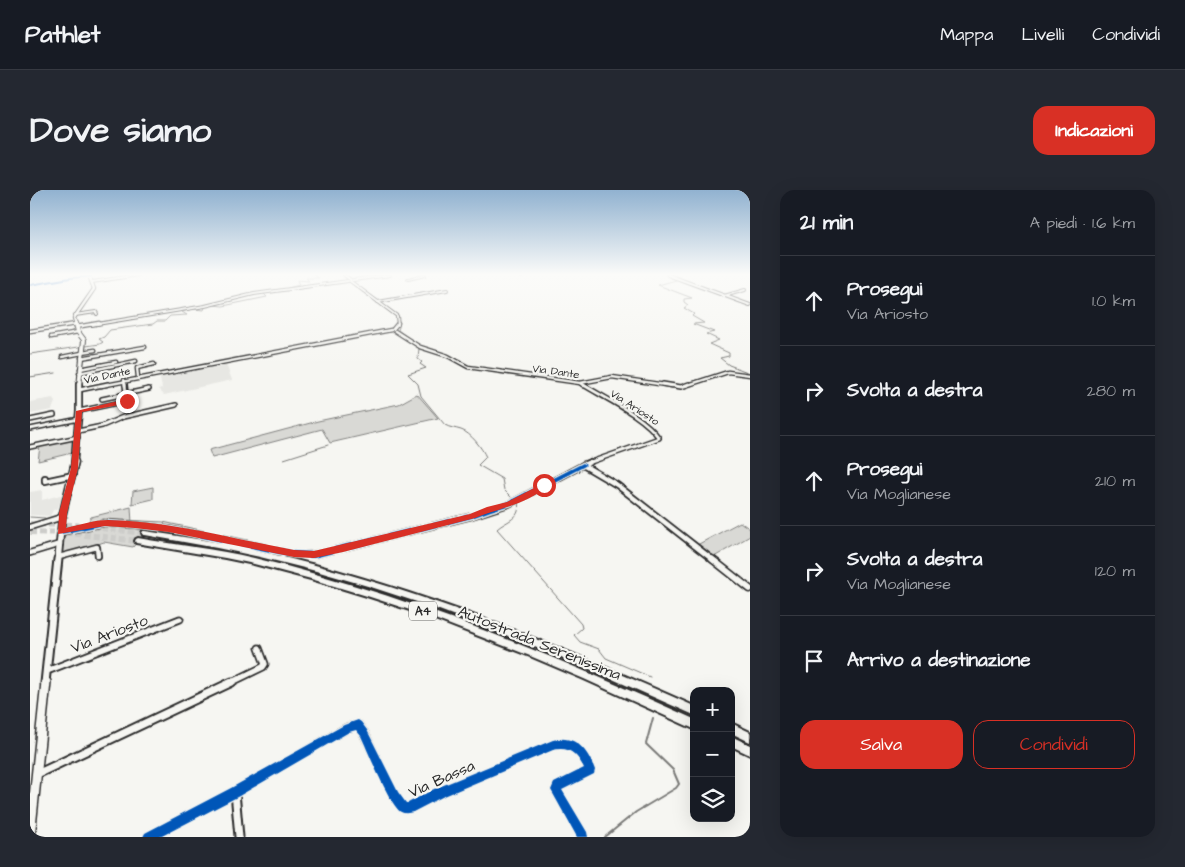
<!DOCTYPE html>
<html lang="it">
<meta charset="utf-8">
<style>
body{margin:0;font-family:"Architects Daughter",sans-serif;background:#242831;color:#f1f3f6}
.controls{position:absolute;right:15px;bottom:15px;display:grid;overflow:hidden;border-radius:10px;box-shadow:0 5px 20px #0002}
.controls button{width:45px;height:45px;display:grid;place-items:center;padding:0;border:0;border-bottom:1px solid #363941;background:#171b24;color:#f1f3f6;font:25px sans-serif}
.stop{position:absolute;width:15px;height:15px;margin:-11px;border:4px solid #d93025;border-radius:50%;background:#fff}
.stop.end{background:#d93025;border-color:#fff;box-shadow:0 1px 5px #0008}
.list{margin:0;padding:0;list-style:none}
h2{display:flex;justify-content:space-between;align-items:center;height:65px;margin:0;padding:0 20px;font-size:21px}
h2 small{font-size:16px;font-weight:400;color:#9ea1a6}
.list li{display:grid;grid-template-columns:32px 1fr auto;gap:15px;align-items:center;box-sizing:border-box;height:90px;padding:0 20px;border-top:1px solid #363941}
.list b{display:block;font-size:19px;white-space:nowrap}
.list p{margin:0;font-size:16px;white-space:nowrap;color:#9ea1a6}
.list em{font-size:16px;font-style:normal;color:#9ea1a6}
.actions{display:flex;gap:10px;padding:15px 20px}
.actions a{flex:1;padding:11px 0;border:1px solid #d93025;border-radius:15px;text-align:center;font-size:18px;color:#d93025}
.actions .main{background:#d93025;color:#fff}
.icon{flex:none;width:28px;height:28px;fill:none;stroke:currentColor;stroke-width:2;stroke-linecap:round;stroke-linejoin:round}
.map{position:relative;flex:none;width:720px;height:647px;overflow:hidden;border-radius:15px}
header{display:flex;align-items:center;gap:30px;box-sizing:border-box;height:70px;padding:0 25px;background:#171b24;border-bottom:1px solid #363941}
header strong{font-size:24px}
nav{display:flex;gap:28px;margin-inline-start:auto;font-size:18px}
.intro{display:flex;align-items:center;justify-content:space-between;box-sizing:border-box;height:120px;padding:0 30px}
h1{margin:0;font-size:35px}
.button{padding:12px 22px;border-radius:15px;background:#d93025;color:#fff;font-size:18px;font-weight:700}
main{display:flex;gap:30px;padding:0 30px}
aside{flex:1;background:#171b24;border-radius:15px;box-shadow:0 5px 20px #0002}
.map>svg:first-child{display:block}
.built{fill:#e7e7e3}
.green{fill:#d9d9d5;stroke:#828280}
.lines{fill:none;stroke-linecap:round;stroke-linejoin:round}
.stream-far1{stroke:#7a7a78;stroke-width:1}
.stream{stroke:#7a7a78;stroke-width:2}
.highway-tunnel{stroke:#cdcdca;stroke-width:6;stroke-dasharray:6 3;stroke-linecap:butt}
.minor-far5-casing{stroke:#2b2b2b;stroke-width:4}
.minor-far4-casing{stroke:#2b2b2b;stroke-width:5}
.minor-far3-casing{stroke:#2b2b2b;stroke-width:6}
.minor-far2-casing{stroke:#2b2b2b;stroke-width:8}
.minor-far1-casing{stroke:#2b2b2b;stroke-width:9}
.minor-casing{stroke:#2b2b2b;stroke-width:11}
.major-far5-casing{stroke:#2b2b2b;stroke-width:4.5}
.major-far4-casing{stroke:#2b2b2b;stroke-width:6}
.major-far3-casing{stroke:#2b2b2b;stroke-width:8}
.major-far2-casing{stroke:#2b2b2b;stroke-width:9}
.major-far1-casing{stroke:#2b2b2b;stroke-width:11}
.major-casing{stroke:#2b2b2b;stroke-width:12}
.highway-casing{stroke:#2b2b2b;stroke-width:4}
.minor-far5{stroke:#f6f6f2;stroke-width:2}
.minor-far4{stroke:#f6f6f2;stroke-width:2.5}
.minor-far3{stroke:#f6f6f2;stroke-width:3}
.minor-far2{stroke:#f6f6f2;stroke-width:4.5}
.minor-far1{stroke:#f6f6f2;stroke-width:5.5}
.minor{stroke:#f6f6f2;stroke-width:7}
.major-far5{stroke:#f6f6f2;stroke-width:2.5}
.major-far4{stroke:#f6f6f2;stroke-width:4}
.major-far3{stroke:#f6f6f2;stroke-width:4.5}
.major-far2{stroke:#f6f6f2;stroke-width:5.5}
.major-far1{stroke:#f6f6f2;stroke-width:7}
.major{stroke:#f6f6f2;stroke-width:9}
.highway{fill:#f6f6f2;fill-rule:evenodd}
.cycleway-casing{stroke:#f6f6f2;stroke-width:3}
.cycleway{fill:#0057b8;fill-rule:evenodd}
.route{fill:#d93025}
.labels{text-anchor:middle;stroke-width:4.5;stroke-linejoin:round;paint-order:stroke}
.far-street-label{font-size:11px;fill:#2b2b2b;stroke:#f6f6f2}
.shield{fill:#f6f6f2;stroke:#686867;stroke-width:1}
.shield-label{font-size:12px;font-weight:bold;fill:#2b2b2b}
.near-street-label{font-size:16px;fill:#2b2b2b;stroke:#f6f6f2}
</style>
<header>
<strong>Pathlet</strong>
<nav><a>Mappa</a><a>Livelli</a><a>Condividi</a></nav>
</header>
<div class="intro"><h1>Dove siamo</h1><a class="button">Indicazioni</a></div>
<main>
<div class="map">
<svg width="720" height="647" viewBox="0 0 720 647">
<rect width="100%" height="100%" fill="#f6f6f2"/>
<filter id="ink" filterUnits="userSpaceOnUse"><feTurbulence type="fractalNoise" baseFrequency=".02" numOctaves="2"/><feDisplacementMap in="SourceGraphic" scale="10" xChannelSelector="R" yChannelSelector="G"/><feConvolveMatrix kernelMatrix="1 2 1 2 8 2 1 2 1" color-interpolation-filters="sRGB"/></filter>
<g filter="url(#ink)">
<g class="built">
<path d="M195 172 202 190 134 205 128 199 132 198 129 184Z"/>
<path d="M23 208 25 212 22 220 0 224V212Z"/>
<path d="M12 300V310L34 304 28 318 23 320 20 326 0 325V302Z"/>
</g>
<g class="green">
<path d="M387 204 408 228 300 253 292 239 182 268 179 260 288 231 369 214Z"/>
<path d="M42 249V263L8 271 10 256Z"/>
<path d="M123 297V309L102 314 103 301Z"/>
<path d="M101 317 102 333 75 331 57 334 61 327Z"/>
<path d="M710 332 720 339V346L684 367 667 355Z"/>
<path d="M71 335 118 339 103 357 74 352 32 366 33 348 36 345Z"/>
</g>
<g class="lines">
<g class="stream-far1">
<path d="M635 85 646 90 628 95 662 108 654 109V112L658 115 654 118 664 124 662 126 674 133 663 134 684 142 676 144 689 150 679 154 699 163V166L690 168 699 175 720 183"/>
<path d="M0 94 61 85"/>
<path d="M254 99 269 95 267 90 279 91 276 88H289L284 85"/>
<path d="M182 115 193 116 237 107 233 103"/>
<path d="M369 137 368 140 384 152"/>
<path d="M389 158 388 169 392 172 390 174 396 178 378 184 388 194 391 206 415 235C420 238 425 238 431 240 441 243 452 258 456 267L448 275 472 289 474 300 481 307"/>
<path d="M0 164 70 154 73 152 69 149 74 147 80 140 123 134 127 131H135L140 126 157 125 152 122 162 119 174 120 175 117"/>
<path d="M0 187 26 183"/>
<path d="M254 269 298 255"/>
<path d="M488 312C492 329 477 330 467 339L551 434 552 438 544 445 550 452 569 459 576 468 620 487"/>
<path d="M0 327 15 328"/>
<path d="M35 327H38"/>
<path d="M72 329 133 332 236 354"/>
<path d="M269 361 297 360"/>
</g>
<path class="stream" d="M575 647 606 622 646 598 649 594 643 580 616 554 623 528"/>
<g class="highway-tunnel">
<path d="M0 334 44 335 115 343"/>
<path d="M0 342 39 343 108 351"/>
</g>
<g class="minor-far5-casing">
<g id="minor-far5">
<path d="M314 85 321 90"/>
<path d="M488 85 491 87"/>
<path d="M638 85 720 115"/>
<path d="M378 89 395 85"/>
<path d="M323 90 360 85"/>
<path d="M320 91 367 126 368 135"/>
<path d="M62 92 108 85"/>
<path d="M694 106 715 100"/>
<path d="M348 112 417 100"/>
<path d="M45 125 66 122 67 124"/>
<path d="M43 135 46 134"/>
<path d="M61 135 175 116 224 104 318 91"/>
</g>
</g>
<g class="minor-far4-casing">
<g id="minor-far4">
<path d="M46 137 69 133"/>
<path d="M363 139 368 133"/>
<path d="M0 141 46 134"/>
<path d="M365 141 390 157 418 166 438 177 550 193 582 187 642 196"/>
<path d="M21 147 48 142"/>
<path d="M52 162 65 160"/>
<path d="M32 167 52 163"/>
<path d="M51 168 115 157"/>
<path d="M50 179 86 172"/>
<path d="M49 183 106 171"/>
<path d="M108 187 107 178 124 174"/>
<path d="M94 190 95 196"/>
<path d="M550 193 554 196"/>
<path d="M71 196 361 140"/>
<path d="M655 196 698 182 720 185"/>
</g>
</g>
<g class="minor-far3-casing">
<g id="minor-far3">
<path d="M95 194 96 204"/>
<path d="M552 194C576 209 614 226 629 248L558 273"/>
<path d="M633 194 651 197 659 194"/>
<path d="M49 200 78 194"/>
<path d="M72 209 119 199"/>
<path d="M49 221 97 211"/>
<path d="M0 230 24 225"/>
<path d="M0 239 49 229"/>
<path d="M48 241 72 236 93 227 146 215"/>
<path d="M0 257 48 247"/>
</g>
</g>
<g class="minor-far2-casing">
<g id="minor-far2">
<path d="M560 272 553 275 587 295 683 370"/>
<path d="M15 288V291L43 285"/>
<path d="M0 337 32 327"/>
<path d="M31 342 75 333 105 335 139 339 264 364 284 365 442 326 479 314 553 275"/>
<path d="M0 363 30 354"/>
<path d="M29 367 67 357 68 366"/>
</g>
</g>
<g class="minor-far1-casing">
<g id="minor-far1">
<path d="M682 369 720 399"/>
<path d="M17 481 150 429"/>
<path d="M200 493 233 477 235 474 229 458"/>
</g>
</g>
<g class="minor-casing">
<g id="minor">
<path d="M7 584 202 492"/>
<path d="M205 602 209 647"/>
<path d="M119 647 205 602 317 538 328 535 334 543 364 606 374 618H379L408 603 523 555C542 550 554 564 560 580L528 597 526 600 553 646"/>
</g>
</g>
<g class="major-far5-casing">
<path id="major-far5" d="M46 135 44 128 64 99 59 85"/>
</g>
<g class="major-far4-casing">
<path id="major-far4" d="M46 133 48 142 54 150 49 196"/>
</g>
<g class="major-far3-casing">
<path id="major-far3" d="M44 273 49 221V194"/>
</g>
<g class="major-far2-casing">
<path id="major-far2" d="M28 370 32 327 45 272"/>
</g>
<g class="major-far1-casing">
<path id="major-far1" d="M15 493 28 369"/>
</g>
<g class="major-casing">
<path id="major" d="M0 647 16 492"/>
</g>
<g class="highway-casing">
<g id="highway">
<path d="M113 341H115C148 346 182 351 216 358 239 363 262 369 285 375 416 410 541 461 664 516V525L555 477 502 455 396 415 341 397 286 381 230 367 187 358 115 345H113L112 343Z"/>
<path d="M108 348C146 355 186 359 224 368 376 404 522 465 664 529V539L554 489 500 466 392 424 337 406 281 389 224 374 195 368 106 353 105 351 106 349Z"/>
<path d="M701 533 720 542V552L701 543Z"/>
<path d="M701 546 720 555V565L701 556Z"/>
</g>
</g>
<use href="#minor-far5" class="minor-far5"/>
<use href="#minor-far4" class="minor-far4"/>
<use href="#minor-far3" class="minor-far3"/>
<use href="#minor-far2" class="minor-far2"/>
<use href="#minor-far1" class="minor-far1"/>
<use href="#minor" class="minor"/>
<use href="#major-far5" class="major-far5"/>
<use href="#major-far4" class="major-far4"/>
<use href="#major-far3" class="major-far3"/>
<use href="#major-far2" class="major-far2"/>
<use href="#major-far1" class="major-far1"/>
<use href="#major" class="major"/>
<use href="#highway" class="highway"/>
<g class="cycleway-casing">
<g id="cycleway">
<path d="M59 85H62V87L40 89 0 96V94L40 87 59 86Z"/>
<path d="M553 273 556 275 555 276 481 315 461 321 442 328 284 368 264 367 139 341 105 337 75 335 31 344H29L28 342 29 340H31L75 331 105 333 139 337 264 361 284 362 440 324 457 317 477 312Z"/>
<path d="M328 530 331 532 337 540 368 602 376 613H378L404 599 523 550C546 544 558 561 565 580L564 584 532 600 557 642 558 647H547L521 600 524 593 554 578C547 564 539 556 523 560L412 607 383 622C379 623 375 624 371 622 360 616 338 561 331 546L326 540 319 542 209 606 130 647H113L115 643 201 598 314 535Z"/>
</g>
</g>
<use href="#cycleway" class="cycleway"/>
</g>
</g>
<linearGradient id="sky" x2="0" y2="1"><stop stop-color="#91b2d0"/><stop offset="0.48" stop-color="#fbfbf9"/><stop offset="1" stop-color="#fbfbf9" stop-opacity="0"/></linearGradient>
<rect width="720" height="176" fill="url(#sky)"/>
<path class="route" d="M97 209 99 213 52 222 48 278 37 323 36 338C49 335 64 330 78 330 140 331 203 349 264 360L284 361 440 324 457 317 477 312 512 294 518 295C499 314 469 318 445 328L313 362 284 368 264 367 139 342 105 338 75 336 28 344 29 323 41 278 46 221Z"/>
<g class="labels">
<g class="far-street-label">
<text transform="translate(526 181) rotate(8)" y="4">Via Dante</text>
<text transform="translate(77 185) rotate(-12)" y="4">Via Dante</text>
<text transform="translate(605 217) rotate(33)" y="4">Via Ariosto</text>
</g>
<rect class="shield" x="379" y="411.5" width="28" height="19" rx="4"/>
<g class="shield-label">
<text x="393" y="425">A4</text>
</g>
<g class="near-street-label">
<text transform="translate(79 443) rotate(-21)" y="6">Via Ariosto</text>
<text transform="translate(510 452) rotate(22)" y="6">Autostrada Serenissima</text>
<text transform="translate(411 588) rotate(-24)" y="6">Via Bassa</text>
</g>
</g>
</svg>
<div class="controls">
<button>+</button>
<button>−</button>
<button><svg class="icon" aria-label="layers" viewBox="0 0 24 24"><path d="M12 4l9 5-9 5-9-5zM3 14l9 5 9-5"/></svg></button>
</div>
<div class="stop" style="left:514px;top:295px"></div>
<div class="stop end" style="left:97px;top:211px"></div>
</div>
<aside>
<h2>21 min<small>A piedi · 1.6 km</small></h2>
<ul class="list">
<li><svg class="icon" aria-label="ahead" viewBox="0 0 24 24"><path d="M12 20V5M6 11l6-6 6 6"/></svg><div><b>Prosegui</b><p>Via Ariosto</p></div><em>1.0 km</em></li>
<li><svg class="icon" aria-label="right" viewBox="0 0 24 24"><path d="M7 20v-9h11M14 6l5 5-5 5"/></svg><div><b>Svolta a destra</b></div><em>280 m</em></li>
<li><svg class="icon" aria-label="ahead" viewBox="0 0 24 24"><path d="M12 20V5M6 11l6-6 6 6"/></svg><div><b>Prosegui</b><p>Via Moglianese</p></div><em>210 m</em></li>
<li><svg class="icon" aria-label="right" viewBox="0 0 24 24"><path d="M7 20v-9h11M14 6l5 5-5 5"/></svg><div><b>Svolta a destra</b><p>Via Moglianese</p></div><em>120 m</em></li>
<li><svg class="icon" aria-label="arrive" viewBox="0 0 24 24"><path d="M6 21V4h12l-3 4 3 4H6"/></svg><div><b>Arrivo a destinazione</b></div></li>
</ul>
<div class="actions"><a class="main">Salva</a><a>Condividi</a></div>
</aside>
</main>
